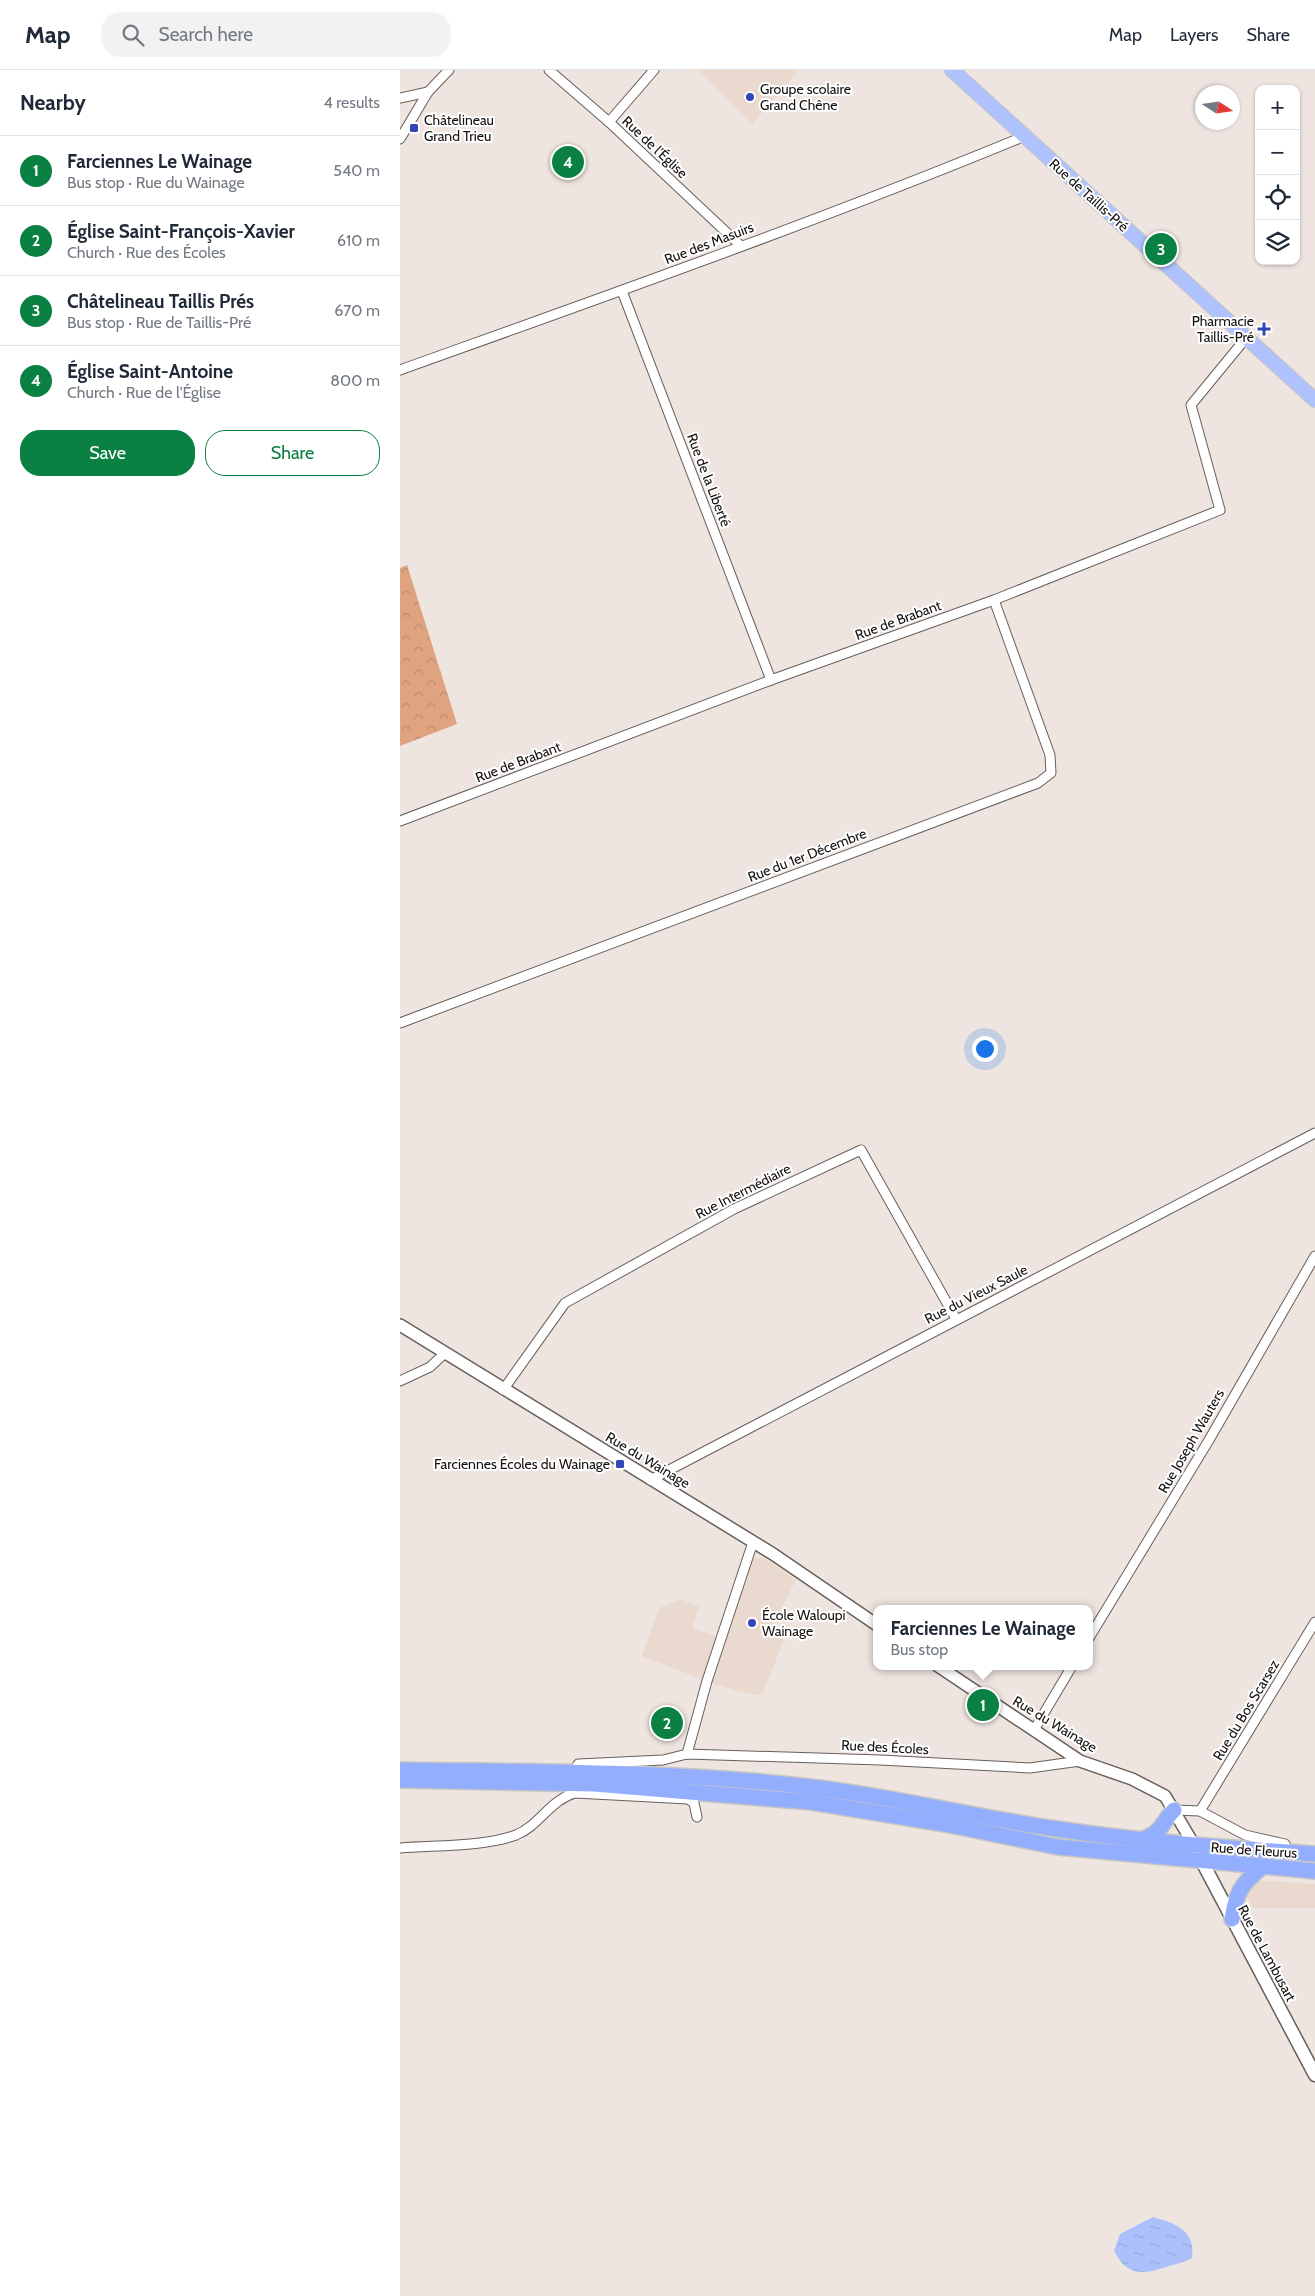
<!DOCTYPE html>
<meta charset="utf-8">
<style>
body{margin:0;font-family:Cabin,sans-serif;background:#f2f2f3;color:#1f2937}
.controls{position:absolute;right:15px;top:15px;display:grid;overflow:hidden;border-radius:10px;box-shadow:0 1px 4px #0004}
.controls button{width:45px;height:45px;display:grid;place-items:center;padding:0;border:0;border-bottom:1px solid #e0e1e3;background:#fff;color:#1f2937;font:25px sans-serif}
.compass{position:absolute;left:795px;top:15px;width:45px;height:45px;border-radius:50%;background:#fff;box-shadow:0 1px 4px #0004;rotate:102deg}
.you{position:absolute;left:584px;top:978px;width:18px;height:18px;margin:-12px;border:4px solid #fff;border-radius:50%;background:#1a73e8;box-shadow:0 0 0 8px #1a73e833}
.badge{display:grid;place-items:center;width:32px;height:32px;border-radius:50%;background:#0b8043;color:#fff;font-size:16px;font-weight:700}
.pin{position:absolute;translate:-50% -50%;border:2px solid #fff;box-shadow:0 1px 5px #0006}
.popup{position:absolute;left:473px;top:1535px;width:220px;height:65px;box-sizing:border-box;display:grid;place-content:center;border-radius:10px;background:#fff;filter:drop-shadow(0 1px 4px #0005);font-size:16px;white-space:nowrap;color:#747a83}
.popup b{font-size:19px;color:#1f2937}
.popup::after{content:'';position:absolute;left:50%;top:100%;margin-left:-10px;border:10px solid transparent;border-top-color:#fff}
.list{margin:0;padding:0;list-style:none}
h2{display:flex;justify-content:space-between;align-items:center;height:65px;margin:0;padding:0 20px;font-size:21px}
h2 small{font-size:16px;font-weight:400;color:#747a83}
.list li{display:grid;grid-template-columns:32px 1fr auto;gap:15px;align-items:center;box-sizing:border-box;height:70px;padding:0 20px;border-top:1px solid #e0e1e3}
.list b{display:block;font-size:19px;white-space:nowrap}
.list p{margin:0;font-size:16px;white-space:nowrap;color:#747a83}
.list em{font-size:16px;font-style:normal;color:#747a83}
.actions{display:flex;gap:10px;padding:15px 20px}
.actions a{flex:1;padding:11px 0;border:1px solid #0b8043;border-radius:20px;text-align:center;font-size:18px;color:#0b8043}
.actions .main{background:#0b8043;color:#fff}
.icon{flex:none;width:28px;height:28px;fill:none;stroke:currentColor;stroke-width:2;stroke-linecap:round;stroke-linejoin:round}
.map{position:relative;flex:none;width:915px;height:2226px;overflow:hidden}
header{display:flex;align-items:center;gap:30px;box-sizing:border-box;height:70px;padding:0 25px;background:#fff;border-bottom:1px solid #e0e1e3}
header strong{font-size:24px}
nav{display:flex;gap:28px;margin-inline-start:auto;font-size:18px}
.search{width:350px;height:45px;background:#f2f2f3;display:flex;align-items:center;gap:12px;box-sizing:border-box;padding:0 18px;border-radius:20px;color:#747a83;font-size:19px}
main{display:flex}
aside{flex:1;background:#fff}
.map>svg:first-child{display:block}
.built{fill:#ead9cf}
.forest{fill:url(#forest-crowns)}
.water{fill:url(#water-ripples)}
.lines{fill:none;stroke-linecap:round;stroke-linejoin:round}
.minor-casing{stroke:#685f5a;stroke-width:11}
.tertiary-casing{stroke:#685f5a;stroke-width:14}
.secondary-casing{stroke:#685f5a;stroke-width:15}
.primary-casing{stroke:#c7c6c5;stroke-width:16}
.trunk-casing{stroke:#c7c6c5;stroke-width:18}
.minor{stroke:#fff;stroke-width:9}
.tertiary{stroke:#fff;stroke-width:11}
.secondary{stroke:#fff;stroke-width:12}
.primary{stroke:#afc2fe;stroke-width:14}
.trunk{stroke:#94aefe;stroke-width:15}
.poi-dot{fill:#3146b7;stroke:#fff;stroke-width:2}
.labels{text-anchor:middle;stroke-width:4;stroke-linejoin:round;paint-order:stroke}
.poi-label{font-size:14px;fill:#14110f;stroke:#fff;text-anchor:start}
.street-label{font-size:14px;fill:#14110f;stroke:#fff}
</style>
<header>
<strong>Map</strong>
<div class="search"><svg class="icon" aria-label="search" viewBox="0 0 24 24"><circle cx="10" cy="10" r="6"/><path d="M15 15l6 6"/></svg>Search here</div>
<nav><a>Map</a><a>Layers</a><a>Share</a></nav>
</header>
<main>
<aside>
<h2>Nearby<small>4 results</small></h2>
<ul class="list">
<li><span class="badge">1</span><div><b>Farciennes Le Wainage</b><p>Bus stop · Rue du Wainage</p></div><em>540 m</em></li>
<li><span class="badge">2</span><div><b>Église Saint-François-Xavier</b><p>Church · Rue des Écoles</p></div><em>610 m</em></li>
<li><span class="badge">3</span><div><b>Châtelineau Taillis Prés</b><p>Bus stop · Rue de Taillis-Pré</p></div><em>670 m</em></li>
<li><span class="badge">4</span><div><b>Église Saint-Antoine</b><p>Church · Rue de l'Église</p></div><em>800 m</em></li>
</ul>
<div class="actions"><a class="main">Save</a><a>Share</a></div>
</aside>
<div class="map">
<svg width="915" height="2226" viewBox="0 0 915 2226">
<defs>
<pattern id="forest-crowns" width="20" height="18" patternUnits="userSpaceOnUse" patternTransform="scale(1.25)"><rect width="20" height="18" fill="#dfa380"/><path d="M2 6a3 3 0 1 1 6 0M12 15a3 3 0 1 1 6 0" fill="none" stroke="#be8b6d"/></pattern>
<pattern id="water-ripples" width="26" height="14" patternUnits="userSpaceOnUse" patternTransform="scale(1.25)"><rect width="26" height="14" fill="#acc1fc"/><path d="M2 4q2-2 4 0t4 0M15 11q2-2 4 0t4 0" fill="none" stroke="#93a5d7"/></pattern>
</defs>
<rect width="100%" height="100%" fill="#efe5e0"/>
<g class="built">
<path d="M297 0H399L352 54Z"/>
<path d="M363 1487 396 1510 369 1563 384 1570 362 1625 349 1624 314 1614 242 1586 259 1538 281 1529 299 1537 292 1558 326 1569 350 1490Z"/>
<path d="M837 1809 915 1814V1838H853Z"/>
</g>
<path class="forest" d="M7 495 57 654 0 676V498Z"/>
<path class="water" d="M753 2147C776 2153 796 2161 792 2188 783 2193 775 2194 766 2197 742 2205 727 2206 714 2181L720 2164Z"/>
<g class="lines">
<g class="minor-casing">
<g id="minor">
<path d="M149 0 209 52 341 176"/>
<path d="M0 28 28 22"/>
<path d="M209 52 254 0"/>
<path d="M0 69 28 22 49 0"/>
<path d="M222 221 371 610"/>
<path d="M0 300C209 225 419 151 625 66"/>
<path d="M0 751 371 610 594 530 820 440 791 335 846 268"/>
<path d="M0 953 638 713 651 703 650 685 594 530"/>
<path d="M0 1311 30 1297 45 1283"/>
<path d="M103 1320 165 1233 334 1139 461 1080 556 1249"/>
<path d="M250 1410 915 1063"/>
<path d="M689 1568 809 1370 915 1186"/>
<path d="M634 1660 672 1596"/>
<path d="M287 1684 307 1611 353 1472"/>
<path d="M178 1694 263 1690 287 1684 480 1690 630 1698 680 1691"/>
<path d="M774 1740 800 1741 845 1765 885 1774"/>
<path d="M800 1741 915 1552"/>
<path d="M0 1778C35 1775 83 1777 116 1765 139 1756 150 1730 175 1723L288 1729 294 1733 297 1747"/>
</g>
</g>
<g class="tertiary-casing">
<g id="tertiary">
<path d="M0 1255 373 1484 477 1555"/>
<path d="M538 1596 680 1691 732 1709 765 1726 794 1775"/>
</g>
</g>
<g class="secondary-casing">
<path id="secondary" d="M798 1784 915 2005"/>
</g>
<g class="primary-casing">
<path id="primary" d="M552 0 915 330"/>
</g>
<g class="trunk-casing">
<g id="trunk">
<path d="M0 1700C137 1702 275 1701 411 1717 494 1727 575 1747 657 1759 743 1772 829 1778 915 1784"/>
<path d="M0 1710 194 1714 411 1732 545 1754 658 1777 915 1801"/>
<path d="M741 1770C765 1761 759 1755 774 1740"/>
<path d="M832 1849C836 1823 841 1814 862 1797"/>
</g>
</g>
<use href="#minor" class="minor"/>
<use href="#tertiary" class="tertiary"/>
<use href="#secondary" class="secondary"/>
<use href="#primary" class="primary"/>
<use href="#trunk" class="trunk"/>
</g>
<g class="poi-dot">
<circle cx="350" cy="27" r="5"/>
<rect x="9" y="53" width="10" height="10" rx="2.5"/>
<path d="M861.5 251.5h5v5h5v5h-5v5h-5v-5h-5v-5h5z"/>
<rect x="215" y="1389" width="10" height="10" rx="2.5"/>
<circle cx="352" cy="1553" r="5"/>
</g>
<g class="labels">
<g class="poi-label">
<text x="360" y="24">Groupe scolaire<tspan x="360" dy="16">Grand Chêne</tspan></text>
<text x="24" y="55">Châtelineau<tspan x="24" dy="16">Grand Trieu</tspan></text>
<text x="854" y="256" text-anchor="end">Pharmacie<tspan x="854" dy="16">Taillis-Pré</tspan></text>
<text x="210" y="1399" text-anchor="end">Farciennes Écoles du Wainage</text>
<text x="362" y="1550">École Waloupi<tspan x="362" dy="16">Wainage</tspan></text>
</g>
<g class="street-label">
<text transform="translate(255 77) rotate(43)" y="5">Rue de l'Église</text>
<text transform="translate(689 125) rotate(42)" y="5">Rue de Taillis-Pré</text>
<text transform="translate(309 173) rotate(-21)" y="5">Rue des Masuirs</text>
<text transform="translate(309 410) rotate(69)" y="5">Rue de la Liberté</text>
<text transform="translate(498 550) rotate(-20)" y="5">Rue de Brabant</text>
<text transform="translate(118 692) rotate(-21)" y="5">Rue de Brabant</text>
<text transform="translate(407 785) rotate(-21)" y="5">Rue du 1er Décembre</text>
<text transform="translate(343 1121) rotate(-27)" y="5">Rue Intermédiaire</text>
<text transform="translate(576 1224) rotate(-27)" y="5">Rue du Vieux Saule</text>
<text transform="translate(791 1371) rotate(-60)" y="5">Rue Joseph Wauters</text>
<text transform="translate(248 1390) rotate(31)" y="5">Rue du Wainage</text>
<text transform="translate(846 1640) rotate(-59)" y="5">Rue du Bos Scarsez</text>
<text transform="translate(655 1654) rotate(31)" y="5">Rue du Wainage</text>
<text transform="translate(485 1677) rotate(3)" y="5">Rue des Écoles</text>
<text transform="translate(854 1780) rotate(4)" y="5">Rue de Fleurus</text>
<text transform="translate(867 1883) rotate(62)" y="5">Rue de Lambusart</text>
</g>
</g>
</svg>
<div class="controls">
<button>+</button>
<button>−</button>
<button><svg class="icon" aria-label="locate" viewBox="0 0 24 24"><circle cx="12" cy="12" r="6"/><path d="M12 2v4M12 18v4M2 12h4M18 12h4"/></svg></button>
<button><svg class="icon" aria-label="layers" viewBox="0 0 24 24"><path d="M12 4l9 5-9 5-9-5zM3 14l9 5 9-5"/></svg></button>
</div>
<svg class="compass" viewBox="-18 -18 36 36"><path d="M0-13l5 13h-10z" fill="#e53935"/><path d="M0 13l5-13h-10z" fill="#747a83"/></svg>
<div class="you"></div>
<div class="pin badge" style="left:583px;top:1635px">1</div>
<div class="popup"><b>Farciennes Le Wainage</b>Bus stop</div>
<div class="pin badge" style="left:267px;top:1653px">2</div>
<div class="pin badge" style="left:761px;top:179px">3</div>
<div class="pin badge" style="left:168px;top:92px">4</div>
</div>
</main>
